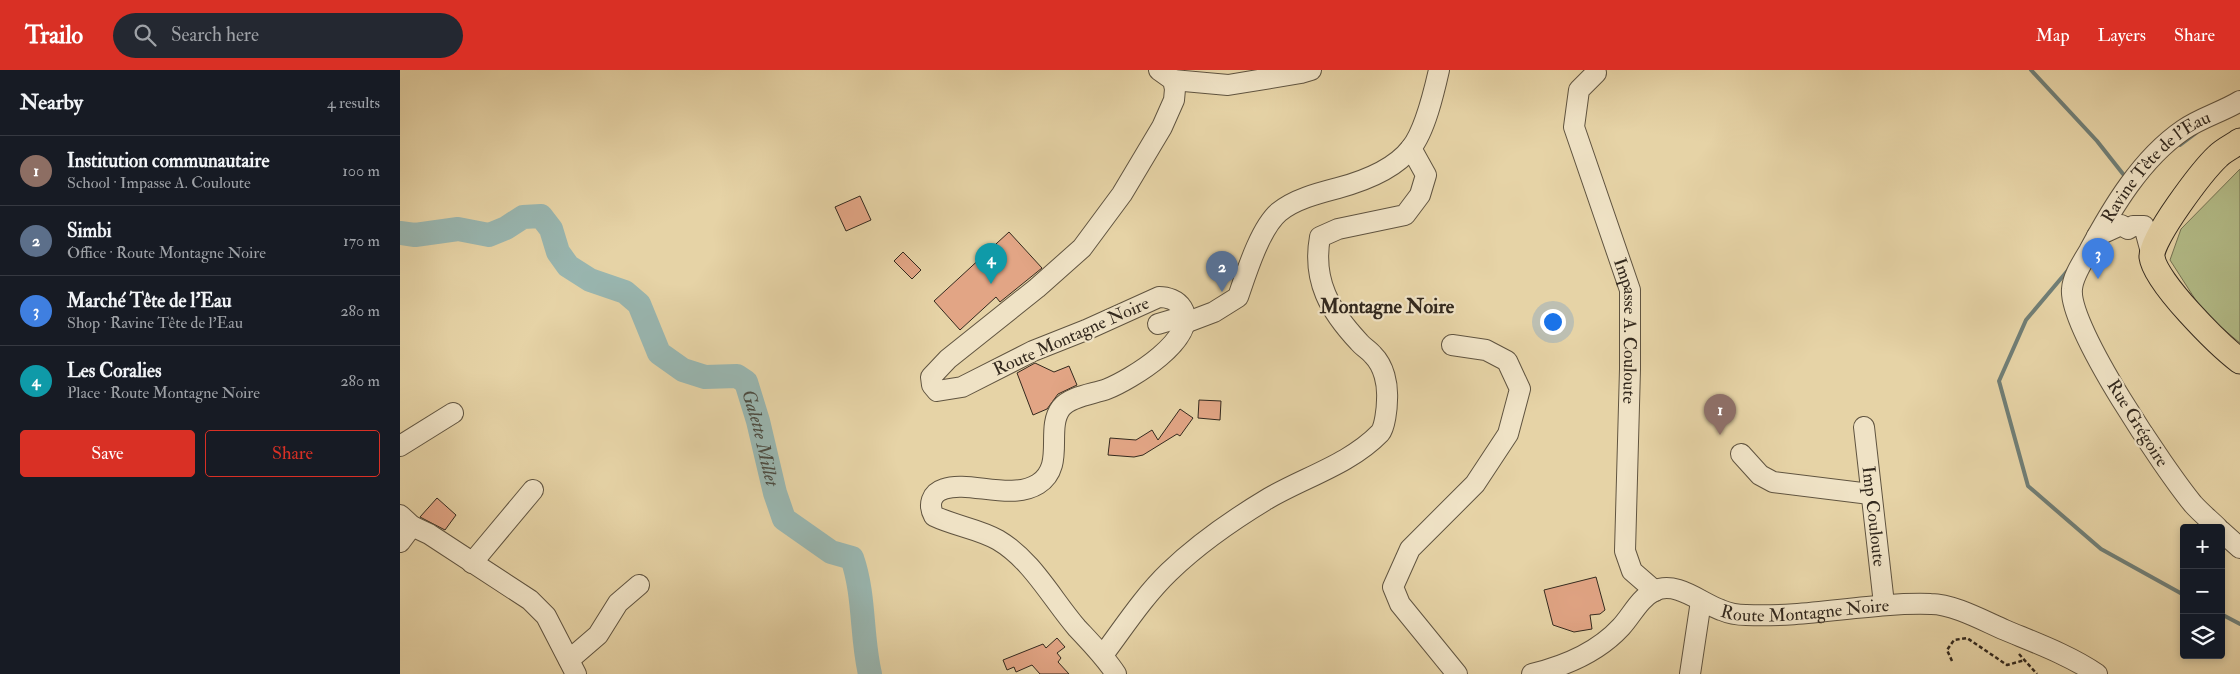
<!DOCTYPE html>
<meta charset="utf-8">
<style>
body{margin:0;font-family:"IM FELL Double Pica",serif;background:#242831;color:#f1f3f6}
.controls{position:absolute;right:15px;bottom:15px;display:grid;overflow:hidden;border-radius:5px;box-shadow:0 2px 8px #0003}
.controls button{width:45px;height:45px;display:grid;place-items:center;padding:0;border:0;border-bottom:1px solid #363941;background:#171b24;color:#f1f3f6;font:25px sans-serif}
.you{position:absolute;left:1152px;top:251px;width:18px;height:18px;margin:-12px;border:4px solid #fff;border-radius:50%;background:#1a73e8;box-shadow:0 0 0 8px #1a73e833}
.badge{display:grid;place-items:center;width:32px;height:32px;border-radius:50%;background:#d93025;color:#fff;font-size:16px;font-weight:700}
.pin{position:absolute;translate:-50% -41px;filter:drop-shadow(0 1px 2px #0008)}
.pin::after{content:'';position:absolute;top:26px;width:18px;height:15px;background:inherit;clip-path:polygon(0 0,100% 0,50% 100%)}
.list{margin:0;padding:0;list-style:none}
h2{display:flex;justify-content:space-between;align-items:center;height:65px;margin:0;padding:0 20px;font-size:21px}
h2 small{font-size:16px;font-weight:400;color:#9ea1a6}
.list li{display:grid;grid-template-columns:32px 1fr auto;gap:15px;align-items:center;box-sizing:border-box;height:70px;padding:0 20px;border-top:1px solid #363941}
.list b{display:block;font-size:19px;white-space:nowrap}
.list p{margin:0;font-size:16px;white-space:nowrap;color:#9ea1a6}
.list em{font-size:16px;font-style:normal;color:#9ea1a6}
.actions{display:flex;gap:10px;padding:15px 20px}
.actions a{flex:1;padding:11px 0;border:1px solid #d93025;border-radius:5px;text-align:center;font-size:18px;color:#d93025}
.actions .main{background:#d93025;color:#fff}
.icon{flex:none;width:28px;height:28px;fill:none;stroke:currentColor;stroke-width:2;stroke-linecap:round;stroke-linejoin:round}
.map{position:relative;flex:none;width:1840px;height:604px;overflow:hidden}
header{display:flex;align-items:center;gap:30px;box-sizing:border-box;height:70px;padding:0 25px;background:#d93025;color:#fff}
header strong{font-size:24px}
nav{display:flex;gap:28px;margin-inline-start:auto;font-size:18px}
.search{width:350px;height:45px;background:#242831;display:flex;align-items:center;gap:12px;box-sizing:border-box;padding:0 18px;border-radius:28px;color:#9ea1a6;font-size:19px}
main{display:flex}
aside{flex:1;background:#171b24}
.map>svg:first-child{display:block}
.green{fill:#b3bc88;stroke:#737253}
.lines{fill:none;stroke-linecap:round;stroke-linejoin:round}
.stream{stroke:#707e76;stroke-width:4}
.river{stroke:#99b6b0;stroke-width:24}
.building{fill:#e2a585;stroke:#33291e}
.minor-casing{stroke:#605440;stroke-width:22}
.major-casing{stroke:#33291e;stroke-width:27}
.path{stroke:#33291e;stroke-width:2.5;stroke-dasharray:4 2.5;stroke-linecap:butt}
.minor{stroke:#efe2c5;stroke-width:20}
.major{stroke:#e6d3a6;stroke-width:25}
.labels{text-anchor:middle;stroke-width:4.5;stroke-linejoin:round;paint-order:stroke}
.street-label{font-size:18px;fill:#33291e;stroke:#efe2c5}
.water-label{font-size:19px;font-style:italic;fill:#4c4c42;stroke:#efe2c5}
.quarter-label{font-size:20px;font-weight:bold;fill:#33291e;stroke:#efe2c5}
</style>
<header>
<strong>Trailo</strong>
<div class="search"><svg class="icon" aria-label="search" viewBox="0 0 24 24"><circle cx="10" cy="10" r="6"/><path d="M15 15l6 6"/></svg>Search here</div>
<nav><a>Map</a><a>Layers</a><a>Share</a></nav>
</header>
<main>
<aside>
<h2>Nearby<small>4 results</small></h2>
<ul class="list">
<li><span class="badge" style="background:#8d6e63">1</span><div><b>Institution communautaire</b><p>School · Impasse A. Couloute</p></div><em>100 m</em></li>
<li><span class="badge" style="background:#5c6f8a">2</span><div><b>Simbi</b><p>Office · Route Montagne Noire</p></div><em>170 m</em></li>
<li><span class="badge" style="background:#3f7fe0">3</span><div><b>Marché Tête de l'Eau</b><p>Shop · Ravine Tête de l'Eau</p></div><em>280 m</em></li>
<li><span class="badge" style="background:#0f9aa8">4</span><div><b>Les Coralies</b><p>Place · Route Montagne Noire</p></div><em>280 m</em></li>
</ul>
<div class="actions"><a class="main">Save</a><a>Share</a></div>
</aside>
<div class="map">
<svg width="1840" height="604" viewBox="0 0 1840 604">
<rect width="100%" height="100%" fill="#e6d3a6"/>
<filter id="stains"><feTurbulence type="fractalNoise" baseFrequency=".004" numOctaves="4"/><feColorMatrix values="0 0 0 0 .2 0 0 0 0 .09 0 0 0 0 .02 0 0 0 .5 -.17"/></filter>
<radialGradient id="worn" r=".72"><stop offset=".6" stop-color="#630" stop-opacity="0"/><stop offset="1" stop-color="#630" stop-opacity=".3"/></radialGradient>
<path class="green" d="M1840 99V273L1804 243 1770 190 1781 159Z"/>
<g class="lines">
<g class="stream">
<path d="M1631 0 1697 71 1727 109"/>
<path d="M1780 75 1796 63"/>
<path d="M1669 199 1626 250 1599 311 1628 416 1701 479 1784 525"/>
<path d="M1821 544 1840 554"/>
</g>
<path class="river" id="s1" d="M0 163 15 165 58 159 89 165 106 158 123 147 141 146 151 159 158 182 168 196 190 210 225 222 239 234 259 283 283 300 305 307 337 306 346 312 358 351 375 423 384 449 431 482 452 488C465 525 461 566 470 604"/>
</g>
<g class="building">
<path d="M460 126 471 150 446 161 435 137Z"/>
<path d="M609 162 642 198 600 232 596 227 560 260 534 231Z"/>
<path d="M503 182 521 200 512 209 494 191Z"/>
<path d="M635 293 654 302 669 296 677 315 658 324 647 339 633 345 617 303Z"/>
<path d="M799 330 821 331 820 350 798 348Z"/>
<path d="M780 339 793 348 780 366 777 364 743 385 734 387 708 385 710 368 736 370 752 360 758 370Z"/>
<path d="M37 428 56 445 45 460 20 447Z"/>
<path d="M1196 507 1205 540 1200 544 1190 545 1192 559 1174 562 1153 555 1144 520Z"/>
<path d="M657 568 665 577 657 583 661 588 658 592 669 604H640L632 595 616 602 614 597 607 600 603 590 643 574 646 578Z"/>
</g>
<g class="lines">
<g class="minor-casing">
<g id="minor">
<path id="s2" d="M1196 3 1179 20 1174 57 1230 220V299L1225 481 1232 501 1255 521"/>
<path d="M773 10 828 15 901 3 911 0"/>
<path d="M1697 166 1721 155 1728 159 1733 156H1744L1752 186"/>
<path d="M785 253 814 242 838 227C846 204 860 158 879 142 895 129 919 123 938 118 964 111 994 100 1011 78 1025 61 1034 22 1039 0"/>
<path d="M758 254 785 246"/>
<path d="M1052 275 1086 280 1107 291 1120 319 1108 364 1075 414 1010 479 993 517 1000 534 1057 604"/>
<path id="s3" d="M1464 357 1484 534"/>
<path d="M0 376 53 343"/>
<path d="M1341 384 1360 405 1373 412 1470 424"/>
<path d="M0 445 12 456 29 464 130 530 146 546 176 604"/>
<path id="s4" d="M1818 458C1810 450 1801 443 1793 434 1766 401 1668 258 1672 219 1673 206 1682 193 1689 181 1712 138 1741 89 1783 60 1800 48 1822 42 1840 31"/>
<path d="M1821 461 1840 478"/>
<path d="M0 472 12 456"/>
<path d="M72 493 133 420"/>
<path d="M703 585C724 557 744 526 769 502 799 473 834 449 869 428 905 407 950 394 980 363 985 357 987 338 987 330 988 314 984 296 973 285 969 280 963 277 959 272 930 241 912 211 920 167L938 159 1005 145 1020 125 1026 105 1011 78"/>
<path d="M169 590 198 565 218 533 239 515"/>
<path d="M716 604C705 587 691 573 677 558 652 529 632 490 598 470 579 459 555 456 534 446 528 435 531 423 544 419 568 410 611 431 638 414 666 396 645 359 661 338 670 326 694 324 707 319 730 310 800 268 782 238 777 230 767 227 759 227L686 260 633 281 562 317 537 321 532 315 531 307 548 289 637 218 682 178 722 124 762 57 774 30 775 19 773 10 759 0"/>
<path id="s5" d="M1132 604C1165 596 1198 582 1221 557 1232 545 1239 529 1254 521 1276 510 1301 533 1321 540 1328 543 1339 545 1346 545 1408 548 1469 532 1531 534 1553 534 1584 551 1605 560 1636 573 1669 585 1697 604"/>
<path d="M1290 604 1301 531"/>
</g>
</g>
<g class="major-casing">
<path id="major" d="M1840 71C1833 76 1824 80 1818 86 1803 100 1750 169 1752 187 1755 212 1819 275 1840 291"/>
</g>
<g class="path">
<path d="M1619 584 1637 604"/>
<path d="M1552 591 1547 580 1554 570 1567 568 1607 595 1625 590"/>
</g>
<use href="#minor" class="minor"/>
<use href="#major" class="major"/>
</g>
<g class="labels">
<g class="street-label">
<text dy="6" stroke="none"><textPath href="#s4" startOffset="435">Ravine Tête de l'Eau</textPath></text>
<text dy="6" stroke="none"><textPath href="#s2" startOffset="274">Impasse A. Couloute</textPath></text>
<text transform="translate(671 266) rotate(-24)" y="6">Route Montagne Noire</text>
<text transform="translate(1738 353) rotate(58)" y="6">Rue Grégoire</text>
<text dy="6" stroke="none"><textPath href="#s3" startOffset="90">Imp Couloute</textPath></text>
<text dy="6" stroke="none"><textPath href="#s5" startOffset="308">Route Montagne Noire</textPath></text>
</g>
<g class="water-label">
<text dy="7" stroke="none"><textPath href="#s1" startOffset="492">Galette Millet</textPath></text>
</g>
<g class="quarter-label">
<text x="987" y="243">Montagne Noire</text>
</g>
</g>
<rect width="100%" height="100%" filter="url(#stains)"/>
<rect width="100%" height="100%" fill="url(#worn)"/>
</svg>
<div class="controls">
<button>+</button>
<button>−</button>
<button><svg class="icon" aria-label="layers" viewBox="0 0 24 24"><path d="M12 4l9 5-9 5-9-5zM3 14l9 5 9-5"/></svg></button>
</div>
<div class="you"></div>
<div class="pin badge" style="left:1320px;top:365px;background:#8d6e63">1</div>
<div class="pin badge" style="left:822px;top:222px;background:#5c6f8a">2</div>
<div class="pin badge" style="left:1698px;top:209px;background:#3f7fe0">3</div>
<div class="pin badge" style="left:591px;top:214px;background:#0f9aa8">4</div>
</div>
</main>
